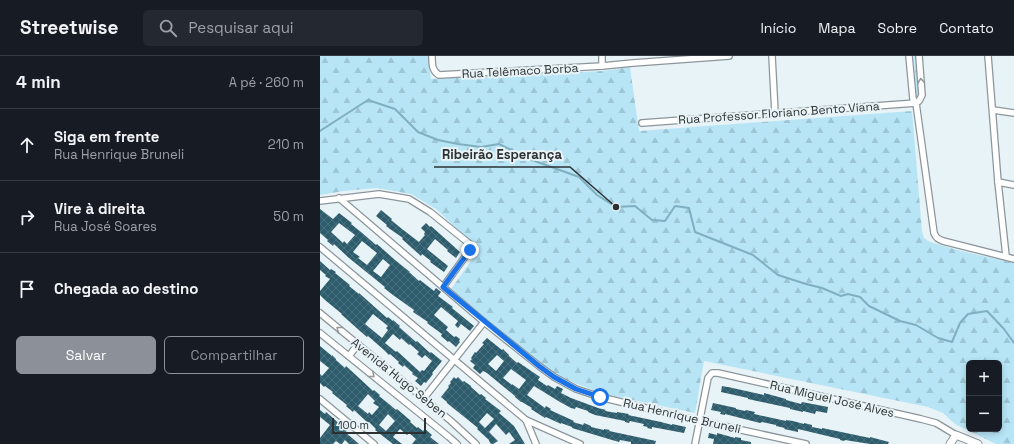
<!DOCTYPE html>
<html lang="pt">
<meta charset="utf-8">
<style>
body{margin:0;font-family:"Space Grotesk",sans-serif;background:#242831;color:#f1f3f6}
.controls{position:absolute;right:12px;bottom:12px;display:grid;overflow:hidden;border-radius:6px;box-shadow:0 2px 6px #0003}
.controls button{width:36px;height:36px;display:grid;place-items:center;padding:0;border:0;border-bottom:1px solid #363941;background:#171b24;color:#f1f3f6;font:20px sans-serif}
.scale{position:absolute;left:12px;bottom:10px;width:94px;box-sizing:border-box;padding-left:4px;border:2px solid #2c3132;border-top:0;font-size:11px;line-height:14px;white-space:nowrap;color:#2c3132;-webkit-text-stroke:3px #e8f3f7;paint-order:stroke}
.stop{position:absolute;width:12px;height:12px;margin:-9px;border:3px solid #1a73e8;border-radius:50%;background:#fff}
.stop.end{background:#1a73e8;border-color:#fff;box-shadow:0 1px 4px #0008}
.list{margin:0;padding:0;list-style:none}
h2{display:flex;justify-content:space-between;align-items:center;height:52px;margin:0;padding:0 16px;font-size:17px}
h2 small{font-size:13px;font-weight:400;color:#9ea1a6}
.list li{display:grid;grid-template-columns:26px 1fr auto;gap:12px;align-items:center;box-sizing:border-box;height:72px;padding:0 16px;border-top:1px solid #363941}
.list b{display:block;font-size:15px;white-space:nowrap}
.list p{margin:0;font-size:13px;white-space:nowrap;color:#9ea1a6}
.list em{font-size:13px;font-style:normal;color:#9ea1a6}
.actions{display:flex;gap:8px;padding:12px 16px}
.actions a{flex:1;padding:9px 0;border:1px solid #8c9099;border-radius:6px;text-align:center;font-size:14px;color:#8c9099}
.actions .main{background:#8c9099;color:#fff}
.icon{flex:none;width:22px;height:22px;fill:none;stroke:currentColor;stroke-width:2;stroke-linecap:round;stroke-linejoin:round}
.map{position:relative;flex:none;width:694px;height:388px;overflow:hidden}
header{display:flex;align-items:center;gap:24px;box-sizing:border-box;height:56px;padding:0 20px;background:#171b24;border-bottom:1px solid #363941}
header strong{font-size:19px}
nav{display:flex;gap:22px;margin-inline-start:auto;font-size:14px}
.search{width:280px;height:36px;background:#242831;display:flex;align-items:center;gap:10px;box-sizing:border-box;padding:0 14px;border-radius:6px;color:#9ea1a6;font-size:15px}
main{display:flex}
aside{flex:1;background:#171b24}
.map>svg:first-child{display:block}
.grass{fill:url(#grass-tufts)}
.forest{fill:url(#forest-firs);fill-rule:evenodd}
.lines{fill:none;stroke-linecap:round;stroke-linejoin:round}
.stream{stroke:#7fafc1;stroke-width:2}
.building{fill:url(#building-cross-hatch);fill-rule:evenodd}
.minor-casing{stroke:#8c969a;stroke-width:8}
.tertiary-casing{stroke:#8c969a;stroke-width:9}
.minor{stroke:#fff;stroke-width:5.5}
.tertiary{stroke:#fff;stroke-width:7}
.oneway{stroke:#969898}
.route{stroke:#1a73e8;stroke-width:5}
.labels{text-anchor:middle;stroke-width:4;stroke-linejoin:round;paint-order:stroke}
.street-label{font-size:12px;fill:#2c3132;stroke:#e8f3f7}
.leader{fill:none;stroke:#2c3132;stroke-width:1.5}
.callout-dot{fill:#2c3132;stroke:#e8f3f7;stroke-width:1.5}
.callout-label{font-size:13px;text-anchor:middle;font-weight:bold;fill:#2c3132;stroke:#e8f3f7;stroke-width:4;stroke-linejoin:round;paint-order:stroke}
</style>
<header>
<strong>Streetwise</strong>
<div class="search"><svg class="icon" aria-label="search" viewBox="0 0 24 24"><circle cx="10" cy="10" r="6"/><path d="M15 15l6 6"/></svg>Pesquisar aqui</div>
<nav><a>Início</a><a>Mapa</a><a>Sobre</a><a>Contato</a></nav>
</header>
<main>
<aside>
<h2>4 min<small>A pé · 260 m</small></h2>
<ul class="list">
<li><svg class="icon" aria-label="ahead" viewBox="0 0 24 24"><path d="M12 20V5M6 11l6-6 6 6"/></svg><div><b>Siga em frente</b><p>Rua Henrique Bruneli</p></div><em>210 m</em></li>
<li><svg class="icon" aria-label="right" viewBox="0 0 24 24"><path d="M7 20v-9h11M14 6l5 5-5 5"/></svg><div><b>Vire à direita</b><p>Rua José Soares</p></div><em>50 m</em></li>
<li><svg class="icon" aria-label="arrive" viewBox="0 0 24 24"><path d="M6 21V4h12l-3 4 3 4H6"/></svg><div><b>Chegada ao destino</b></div></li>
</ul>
<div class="actions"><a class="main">Salvar</a><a>Compartilhar</a></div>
</aside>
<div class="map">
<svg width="694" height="388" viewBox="0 0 694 388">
<defs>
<pattern id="grass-tufts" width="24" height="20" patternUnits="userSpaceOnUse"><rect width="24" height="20" fill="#b7e5f6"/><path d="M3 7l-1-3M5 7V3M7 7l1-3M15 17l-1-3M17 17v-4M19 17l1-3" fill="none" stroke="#9ec5d3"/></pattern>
<pattern id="forest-firs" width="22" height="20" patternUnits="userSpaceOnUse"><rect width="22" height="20" fill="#b7e5f6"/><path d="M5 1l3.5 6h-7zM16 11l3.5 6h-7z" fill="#9ec5d3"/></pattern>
<pattern id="building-cross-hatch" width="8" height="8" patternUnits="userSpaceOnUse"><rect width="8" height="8" fill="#2d5c6c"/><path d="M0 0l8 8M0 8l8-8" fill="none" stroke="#4a707d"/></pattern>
</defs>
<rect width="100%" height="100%" fill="#e8f3f7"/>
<path class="grass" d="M594 0H597L601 42 599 44 597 42 596 40Z"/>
<path class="forest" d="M0 0H108L111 23 283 15 310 11 319 75 592 55 602 175 604 182 610 186 641 195 694 207V388H676L635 368 623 357 608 351 384 305 375 357 280 337 235 319 168 265 131 233 159 194 116 153 91 138 57 132 24 135 0 139ZM649 307H679V373H649Z"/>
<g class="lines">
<path class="stream" d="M0 75 48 44 75 53 98 76 118 84 138 88 161 91 179 88 212 104 259 121 277 139 296 151 315 150 332 164 345 165 355 150 369 152 375 176 433 199 458 219 486 228 502 232 521 240 528 238 540 241 549 250 580 265 596 269 618 282 632 286 640 267 648 258 667 255 684 273 694 287"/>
</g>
<g class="building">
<path d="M0 153 13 163 19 157 32 167 31 168 41 176 56 189 57 188 75 204 90 216H89L99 225 100 224 114 235 116 232 121 236 118 240 133 251 132 252 154 270 150 275 141 268 138 272 135 269 138 265 121 251 114 259 128 271 126 274 134 281 136 280 140 283 139 285 140 286 136 291 129 285 128 286 121 280 122 278 107 267 108 266 93 256 94 254 73 239 64 232 65 231 29 202 14 188 13 190 7 185 8 184 0 177ZM19 167 35 179 27 188 24 185 23 187 11 176ZM42 185 57 197 47 209 38 202 40 201 33 196ZM63 203 70 209 61 221 53 215Z"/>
<path d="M61 154 72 163 71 164 82 173 99 186 105 179 104 178 105 176 101 172 106 167 110 171 111 170 140 196 136 202 127 195 128 194 115 183 107 193 128 210 124 216 110 206 111 205 102 198 101 200 92 192 82 183 83 182 70 173 66 170 67 169 56 160Z"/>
<path d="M0 205 10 214 11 213 16 216 15 217 30 229 29 230 39 238V237L67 262 68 261 73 265V264L80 270 79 271 87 278 96 286 97 285 110 297 111 296 122 305 112 317 113 318 106 327 104 326 101 330 95 325 98 322 92 318 93 317 84 309 83 311 78 307 79 306 70 298 69 299 64 294 48 280 47 281 40 275 21 258H22L5 244 0 239V235L10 223 5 220 6 219 0 214ZM53 258 68 270 66 272 68 274 62 282 45 268ZM73 278 80 284 81 282 89 289 90 288 99 296 97 298 102 302 105 299 112 305 104 315 102 314 100 316 77 295 76 296 65 287Z"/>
<path d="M167 282 182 294 183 293 189 299V300L197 307 198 306 220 321 218 324 227 330 228 329 235 333 237 330 243 333 241 337 251 342 278 352 286 354 285 355 297 357V356L309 358 308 359 341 366 352 369V368L366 371 364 377 332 371V373L327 372 328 371 323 370 324 368 310 365 309 367 305 366V365L275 359 268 356V355L256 351 255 353 251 352 240 346 214 330 207 339 225 352 226 350 231 353 230 354 254 365 253 366 263 369 264 367 271 370V371L284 374V373L290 374 289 375 336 385 335 388H311V386L300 384 299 386 292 384 252 372V371L241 367V368L226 361 225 362 211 353 212 352 202 346H201L195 341V340L167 317 163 315 160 318 153 312 155 309 150 305 152 303 151 302 155 296 156 297 164 288 162 287ZM177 299 184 305 176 315 168 308ZM191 313 206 324 199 333 192 328V329L183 322Z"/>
<path d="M0 290 12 300V299L16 303V304L25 312 26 310 38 321 53 335 54 334 60 339 59 340 69 348 76 354 77 353 91 365 90 366 97 372 98 371 103 375 105 373 112 379 110 381 119 388H92L96 383 89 377 87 379 80 373 73 381 82 388H73L55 374 56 373 49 366 48 367 34 354 33 356 26 350 27 349 12 337 13 336 5 330 4 331 0 327V318L2 320 9 312 0 305ZM48 338 55 345 53 347 59 351 52 359 49 356 48 358 38 350ZM68 358 75 365 66 375 59 369Z"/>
<path d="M134 321 136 323 138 321 143 326 144 325 151 330V331L160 339 161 338 166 342 165 343 181 355 179 357 194 370 205 388H189L195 384 189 376 186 379 176 368 169 376 178 385 173 388H171L169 385V384L157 373 158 372 127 347V346L121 341 129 331 128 330 131 327 130 326ZM167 357 174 363 165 372 159 366Z"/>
<path d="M402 330 407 331H408L444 339V337L466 343V344L481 348 482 346 508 351 507 357 496 355 495 358 483 355V356L470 353V352L428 343V342L401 336Z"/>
<path d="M393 347 416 352V353L425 355 426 354 435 356 434 358 466 365V364L473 365 484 368V367L492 369V371L502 373V372L550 382V381L569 386 568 388H550L525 384 524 385 520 384V383L478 373V376L464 373 465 372 456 370V369L442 366 440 367 405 358V359L400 358 401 356 391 354Z"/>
<path d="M0 354 5 358 6 356 13 362 27 375 25 376 39 388H29L25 384 22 388H20L16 385 13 388H0V382L10 369 0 361Z"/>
<path d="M389 377 397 379V377L415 382V381L421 382V384L431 386V388H393L394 383 388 382Z"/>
</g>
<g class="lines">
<g class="minor-casing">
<g id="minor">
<path d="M112 0C112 8 112 15 119 19L282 10 313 7 409 0"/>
<path d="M282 0V10"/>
<path d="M452 0 455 57"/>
<path d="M589 0 593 43 596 47 614 177C616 182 618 183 623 185L694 203"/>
<path d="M668 0 678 126 686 200"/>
<path d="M596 47 599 45 602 39 599 0"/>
<path d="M673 54 694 57"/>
<path d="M322 67 596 47"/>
<path d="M678 126 694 129"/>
<path d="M19 142 164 266 219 310 234 321 256 333 280 341 380 365 486 388"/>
<path d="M0 145 59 138 89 143 110 156 151 189 150 194 123 231"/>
<path d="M0 191 206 364 216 388"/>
<path d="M0 257 131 365 156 388"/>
<path d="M0 277 129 381 137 388"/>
<path d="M29 300 38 288"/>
<path d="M104 342 164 266"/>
<path d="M0 343 54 388"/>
<path d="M206 364 260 388"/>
<path d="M375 388 388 322 392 317H398L601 363 616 367 636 379"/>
</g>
</g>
<g class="tertiary-casing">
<path id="tertiary" d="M630 388 636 379 658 388"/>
</g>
<use href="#minor" class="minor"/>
<use href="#tertiary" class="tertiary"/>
</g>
<defs><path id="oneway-chevron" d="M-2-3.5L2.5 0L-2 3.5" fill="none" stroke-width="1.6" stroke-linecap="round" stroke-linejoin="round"/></defs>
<g class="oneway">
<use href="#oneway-chevron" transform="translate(601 25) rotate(-95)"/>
<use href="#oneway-chevron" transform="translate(19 273) rotate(-141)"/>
<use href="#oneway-chevron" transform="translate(52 319) rotate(39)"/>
</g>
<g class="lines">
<path class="route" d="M150 194 123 231 219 310 234 321 256 333 280 341"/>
</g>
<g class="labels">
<g class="street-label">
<text transform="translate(200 15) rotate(-3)" y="4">Rua Telêmaco Borba</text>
<text transform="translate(459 57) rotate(-4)" y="4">Rua Professor Floriano Bento Viana</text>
<text transform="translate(79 322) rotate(39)" y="4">Avenida Hugo Seben</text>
<text transform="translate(512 343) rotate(13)" y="4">Rua Miguel José Alves</text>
<text transform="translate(362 360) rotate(13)" y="4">Rua Henrique Bruneli</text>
</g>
</g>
<path class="leader" d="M296 151L250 111H114"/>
<circle class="callout-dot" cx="296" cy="151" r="4"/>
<g class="callout-label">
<text x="182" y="103">Ribeirão Esperança</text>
</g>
</svg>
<div class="controls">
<button>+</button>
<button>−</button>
</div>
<div class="scale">100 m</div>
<div class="stop" style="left:280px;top:341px"></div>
<div class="stop end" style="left:150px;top:194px"></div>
</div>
</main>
